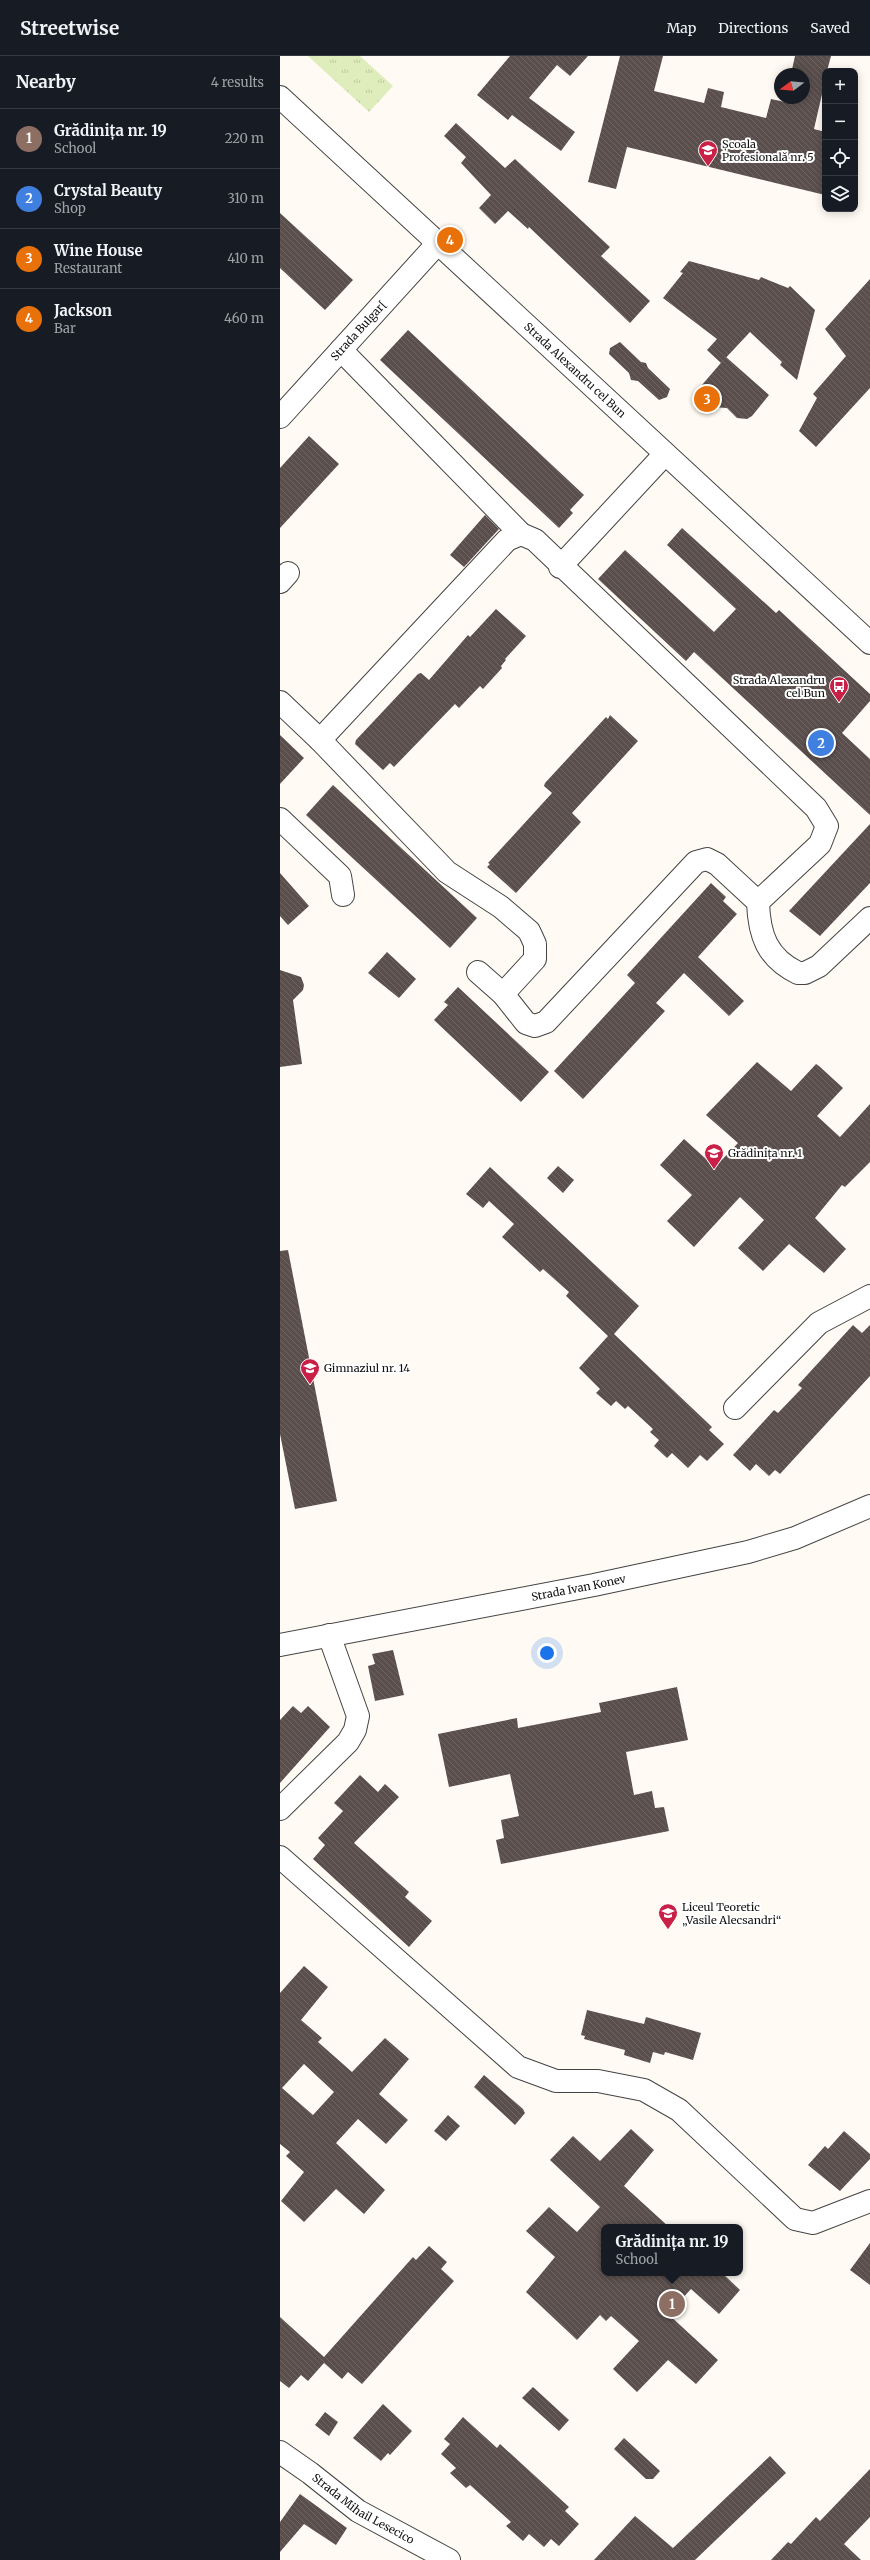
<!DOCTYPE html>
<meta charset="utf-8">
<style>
body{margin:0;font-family:Merriweather,serif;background:#242831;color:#f1f3f6}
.controls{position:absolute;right:12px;top:12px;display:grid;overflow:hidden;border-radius:8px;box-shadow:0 2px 10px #0003}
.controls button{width:36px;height:36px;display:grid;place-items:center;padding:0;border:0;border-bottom:1px solid #363941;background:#171b24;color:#f1f3f6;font:20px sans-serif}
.compass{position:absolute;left:494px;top:12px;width:36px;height:36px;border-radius:50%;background:#171b24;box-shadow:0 2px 10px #0003;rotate:254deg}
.you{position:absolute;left:267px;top:1597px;width:14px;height:14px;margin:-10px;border:3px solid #fff;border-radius:50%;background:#1a73e8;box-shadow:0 0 0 6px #1a73e833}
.badge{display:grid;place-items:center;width:26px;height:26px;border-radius:50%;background:#0f766e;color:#fff;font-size:13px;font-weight:700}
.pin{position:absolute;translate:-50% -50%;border:2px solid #fff;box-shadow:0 1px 4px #0006}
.popup{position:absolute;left:321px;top:2168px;width:142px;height:52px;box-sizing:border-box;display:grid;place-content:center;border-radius:8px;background:#171b24;filter:drop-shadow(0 1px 3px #0005);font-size:13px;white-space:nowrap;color:#9ea1a6}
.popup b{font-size:15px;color:#f1f3f6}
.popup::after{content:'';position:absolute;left:50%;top:100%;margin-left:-8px;border:8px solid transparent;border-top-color:#171b24}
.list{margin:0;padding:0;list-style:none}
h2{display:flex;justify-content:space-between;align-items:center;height:52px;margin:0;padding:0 16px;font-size:17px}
h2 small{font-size:13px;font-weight:400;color:#9ea1a6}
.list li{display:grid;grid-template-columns:26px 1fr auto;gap:12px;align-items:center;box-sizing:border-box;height:60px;padding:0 16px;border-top:1px solid #363941}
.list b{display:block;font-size:15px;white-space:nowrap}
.list p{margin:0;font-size:13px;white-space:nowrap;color:#9ea1a6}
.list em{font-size:13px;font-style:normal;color:#9ea1a6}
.icon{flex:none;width:22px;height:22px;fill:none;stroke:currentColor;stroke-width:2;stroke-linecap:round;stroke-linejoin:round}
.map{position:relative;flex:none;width:590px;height:2504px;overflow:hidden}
header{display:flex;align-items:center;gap:24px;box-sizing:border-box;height:56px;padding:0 20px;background:#171b24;border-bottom:1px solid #363941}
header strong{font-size:19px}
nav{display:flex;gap:22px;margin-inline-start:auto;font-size:14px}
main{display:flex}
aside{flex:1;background:#171b24}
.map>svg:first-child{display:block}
.grass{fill:url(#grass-tufts)}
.building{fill:url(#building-back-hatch);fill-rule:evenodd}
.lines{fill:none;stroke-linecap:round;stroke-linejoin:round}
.minor-casing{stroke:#444;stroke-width:24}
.minor{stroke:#fff;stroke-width:22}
.labels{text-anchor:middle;stroke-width:4;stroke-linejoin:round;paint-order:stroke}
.poi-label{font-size:11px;fill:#111;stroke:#fff;text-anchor:start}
.street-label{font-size:11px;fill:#111;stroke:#fff}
</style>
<header>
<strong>Streetwise</strong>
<nav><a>Map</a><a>Directions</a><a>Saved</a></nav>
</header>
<main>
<aside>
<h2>Nearby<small>4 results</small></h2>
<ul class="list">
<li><span class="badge" style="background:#8d6e63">1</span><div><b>Grădinița nr. 19</b><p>School</p></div><em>220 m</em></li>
<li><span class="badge" style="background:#3f7fe0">2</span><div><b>Crystal Beauty</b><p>Shop</p></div><em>310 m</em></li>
<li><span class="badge" style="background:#e8710a">3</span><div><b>Wine House</b><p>Restaurant</p></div><em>410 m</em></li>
<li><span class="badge" style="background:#e8710a">4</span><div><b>Jackson</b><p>Bar</p></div><em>460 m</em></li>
</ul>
</aside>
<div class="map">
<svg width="590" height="2504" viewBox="0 0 590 2504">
<defs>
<pattern id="grass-tufts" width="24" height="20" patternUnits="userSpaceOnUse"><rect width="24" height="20" fill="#deedbb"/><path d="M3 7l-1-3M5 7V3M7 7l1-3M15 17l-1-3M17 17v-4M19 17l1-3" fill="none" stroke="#bdcaa0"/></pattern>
<pattern id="building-back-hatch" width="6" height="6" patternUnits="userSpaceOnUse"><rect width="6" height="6" fill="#5a4f4c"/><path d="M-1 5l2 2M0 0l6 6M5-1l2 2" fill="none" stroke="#6d6462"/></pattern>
</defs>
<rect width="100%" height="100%" fill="#fffbf4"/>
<path class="grass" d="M28 0H80L113 30 89 56Z"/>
<g class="building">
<path d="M230 0H308L290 20 277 9 249 42 295 76 281 95 232 59 228 64 197 39Z"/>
<path d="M340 0H383L374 35 424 47 428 32 444 36 441 51 486 62 491 43 505 46 506 42H524V18H511L515 0H551L547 15H545V25L534 73 545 76V139L347 91 336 133 308 126Z"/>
<path d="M176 67 225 112 235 103 330 191 321 200 370 245 350 267 249 171 248 173 228 155 215 168 199 152 211 139 181 107 186 101 164 80Z"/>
<path d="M0 157 73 224 45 254 0 212Z"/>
<path d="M409 205 479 224 481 221 508 232 510 230 535 254 517 324 500 309 502 306 470 276 441 307 427 294 437 283 383 242 403 217 400 216Z"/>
<path d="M590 223V332L536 391 519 375 537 342 533 338 566 300 545 273Z"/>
<path d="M128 274 304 439 290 454 293 457 279 472 100 304Z"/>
<path d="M340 286 361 306 366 307 368 312 390 333 387 341 379 344 358 325 351 324 349 317 329 298 330 292Z"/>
<path d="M446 301 489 339 472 360 467 363 457 362 447 352 431 351 415 337Z"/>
<path d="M29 380 59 408 0 472V412Z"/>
<path d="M205 459 219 473 184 511 170 499Z"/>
<path d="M402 472 496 557 499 554 590 638V645L562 677 590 703V759L414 596 406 605 318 523 345 494 434 576 456 553 387 489Z"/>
<path d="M216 553 246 580 225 603 226 604 221 610 222 612 203 633 200 630 179 652 175 648 114 711 110 707 103 714 75 688 76 684 138 618 141 617 149 624 188 579 190 581Z"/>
<path d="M330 659 358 685 292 757 301 766 236 837 207 811 210 808 208 807 272 737 264 730 265 727 326 661 328 663Z"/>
<path d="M0 679 24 702 0 728Z"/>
<path d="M53 729 197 862 170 892 26 759Z"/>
<path d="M590 768V827L540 880 509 855Z"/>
<path d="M0 817 29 850 8 869 0 860Z"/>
<path d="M431 827 446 841 443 845 457 858 418 901 464 945 449 960 404 917 376 947 385 955 303 1043 274 1015 355 927 347 919Z"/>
<path d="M107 896 136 923 119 942 88 917Z"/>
<path d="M0 914 21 921 24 929 23 934 13 944 22 1008 0 1011Z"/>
<path d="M178 931 269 1016 241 1046 154 964 168 949 164 946Z"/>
<path d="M477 1006 511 1035 536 1008 539 1010 563 1032 537 1060 560 1081 590 1048V1106L565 1131 562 1129 535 1162 566 1193 544 1217 509 1188 483 1215 458 1192 484 1164 460 1141 414 1191 387 1165 412 1139 380 1109 404 1083 435 1111 458 1087 426 1059Z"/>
<path d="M278 1110 294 1124 283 1137 267 1122Z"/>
<path d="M210 1111 359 1250 334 1278 432 1371 429 1374 444 1388 427 1405 420 1399 408 1412 392 1397 387 1402 374 1390 379 1384 370 1376 373 1373 348 1350 345 1353 336 1345 331 1350 316 1337 320 1333 299 1312 328 1280 286 1240 289 1236 263 1213 260 1216 222 1181 234 1168 209 1145 203 1152 186 1138Z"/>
<path d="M8 1194 57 1445 15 1453 0 1378V1195Z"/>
<path d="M573 1269 582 1277 590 1269V1320L500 1418 495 1414 489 1420 476 1408 470 1415 453 1399 494 1354 498 1357 522 1332 518 1329Z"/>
<path d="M113 1594 124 1639 95 1645 88 1610 95 1608 92 1598Z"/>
<path d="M397 1631 408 1684 346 1696 354 1739 372 1735 375 1752 384 1751 389 1775 221 1808 216 1784 224 1782 221 1764 239 1760 230 1718 169 1731 158 1678 237 1662 238 1672 321 1656 319 1647Z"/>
<path d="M13 1650 21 1657 28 1650 50 1671 0 1727V1664Z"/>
<path d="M80 1719 98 1736 105 1728 119 1741 74 1787 129 1836 125 1841 152 1865 129 1891 33 1803 45 1789 38 1782 63 1755 54 1747Z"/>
<path d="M24 1910 48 1931 21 1964 42 1982 38 1986 72 2016 105 1982 129 2003 99 2038 128 2064 106 2088 78 2063 56 2087 105 2134 84 2158 56 2133 24 2166 1 2145 24 2116 6 2100 10 2096 0 2088V1937ZM24 2008 54 2036 33 2059 2 2032Z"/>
<path d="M307 1954 364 1968 366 1961 421 1977 413 2004 385 1996 384 1999 373 1996 370 2007 344 1999 345 1994 304 1983 305 1980 301 1979Z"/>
<path d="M204 2019 243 2053 245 2057 235 2069 194 2031Z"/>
<path d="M168 2059 180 2070 166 2085 154 2075Z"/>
<path d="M351 2073 374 2094 344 2130 389 2171H324V2217H442L460 2234 439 2258 411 2233 388 2258 438 2304 416 2328 388 2304 357 2336 333 2313 359 2285 331 2260 326 2265 320 2259 297 2284 246 2236 275 2201 246 2175 269 2151 297 2176 320 2151 270 2104 293 2080 320 2105Z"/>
<path d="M564 2075 590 2098V2103L560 2135 528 2109 545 2090 548 2093Z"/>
<path d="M590 2187V2229L570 2214Z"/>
<path d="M149 2190 167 2206 161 2213 174 2225 82 2328 68 2316 62 2323 44 2307 28 2325 21 2319 9 2332 0 2325V2261L44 2301 133 2201 136 2204Z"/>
<path d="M253 2331 289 2364 279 2375 242 2342Z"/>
<path d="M103 2348 132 2375 110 2399 108 2397 101 2405 73 2382Z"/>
<path d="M45 2356 58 2366 49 2380 35 2369Z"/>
<path d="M183 2361 217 2392 220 2388 289 2451 285 2455 299 2468 279 2490 271 2483 264 2491 249 2478 243 2485 226 2470 231 2466 190 2429 186 2432 170 2417 176 2412 161 2398 170 2388 164 2383Z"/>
<path d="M344 2382 380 2415 373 2423H366L334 2393Z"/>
<path d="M490 2400 506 2417 415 2504H314L355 2460 393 2492Z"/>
<path d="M590 2413V2461L564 2488 581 2504H491L508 2486 511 2488 536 2461 540 2465Z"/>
<path d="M20 2438 67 2472 56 2489 24 2468 0 2496V2466Z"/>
</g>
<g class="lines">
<g class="minor-casing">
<g id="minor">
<path id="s1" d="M0 41 590 587"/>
<path d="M61 294 241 478 255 484 536 752 547 770 540 788 478 846C479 879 487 902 518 917H525L539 910 590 862"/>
<path id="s2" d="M0 361 158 187"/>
<path d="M280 511 385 398"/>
<path d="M0 526 8 517"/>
<path d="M0 646 40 684 167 816 221 851 249 875 255 888V903L223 938"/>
<path d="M40 684 227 484 241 478"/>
<path d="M0 763 60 820 63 839"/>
<path d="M198 916 223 938 246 967 255 970 266 966 416 806 427 803 437 808 478 846"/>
<path d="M455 1352 539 1267 590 1240"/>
<path id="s3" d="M0 1589 314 1529 468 1496 515 1482 590 1450"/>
<path d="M0 1753 68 1686 75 1674 78 1660 49 1579"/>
<path d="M0 1801 238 2011 276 2025H318L364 2034 399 2054 515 2163 533 2167 590 2145"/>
<path id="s4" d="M0 2396 30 2417 78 2455 169 2504"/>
</g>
</g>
<use href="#minor" class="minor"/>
</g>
<defs>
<g id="school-pin" transform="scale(1)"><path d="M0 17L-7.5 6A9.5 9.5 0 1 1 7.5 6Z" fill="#c92048" stroke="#fff"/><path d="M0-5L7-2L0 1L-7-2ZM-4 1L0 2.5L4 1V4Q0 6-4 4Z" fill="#fff"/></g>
<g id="bus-pin" transform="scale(1)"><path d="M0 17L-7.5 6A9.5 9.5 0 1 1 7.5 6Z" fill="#c92048" stroke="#fff"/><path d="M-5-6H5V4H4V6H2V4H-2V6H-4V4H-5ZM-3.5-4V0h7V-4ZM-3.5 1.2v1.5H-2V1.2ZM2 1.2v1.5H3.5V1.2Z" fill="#fff"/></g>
</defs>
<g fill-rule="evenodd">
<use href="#school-pin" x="428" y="94"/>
<use href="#bus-pin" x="559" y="630"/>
<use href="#school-pin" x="434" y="1097"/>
<use href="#school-pin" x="30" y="1312"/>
<use href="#school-pin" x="388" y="1857"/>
</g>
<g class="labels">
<g class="poi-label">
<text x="442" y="92">Școala<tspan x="442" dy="13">Profesională nr. 5</tspan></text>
<text x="545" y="628" text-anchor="end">Strada Alexandru<tspan x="545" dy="13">cel Bun</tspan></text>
<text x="448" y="1101">Grădinița nr. 1</text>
<text x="44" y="1316">Gimnaziul nr. 14</text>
<text x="402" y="1855">Liceul Teoretic<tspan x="402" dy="13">„Vasile Alecsandri“</tspan></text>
</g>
<g class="street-label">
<text dy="4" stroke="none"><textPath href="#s2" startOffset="117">Strada Bulgar[</textPath></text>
<text dy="4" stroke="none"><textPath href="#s1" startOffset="402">Strada Alexandru cel Bun</textPath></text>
<text dy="4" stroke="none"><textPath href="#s3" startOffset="304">Strada Ivan Konev</textPath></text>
<text dy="4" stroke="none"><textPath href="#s4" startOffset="101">Strada Mihail Lesecico</textPath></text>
</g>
</g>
</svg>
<div class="controls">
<button>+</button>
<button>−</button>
<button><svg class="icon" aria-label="locate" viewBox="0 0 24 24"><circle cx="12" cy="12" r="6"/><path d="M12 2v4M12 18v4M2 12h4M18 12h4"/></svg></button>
<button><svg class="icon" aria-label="layers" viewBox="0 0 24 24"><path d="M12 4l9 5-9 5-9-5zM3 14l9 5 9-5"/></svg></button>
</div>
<svg class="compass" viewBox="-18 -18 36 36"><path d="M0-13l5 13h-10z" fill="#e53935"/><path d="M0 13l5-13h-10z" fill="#9ea1a6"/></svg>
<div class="you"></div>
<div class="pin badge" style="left:392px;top:2248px;background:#8d6e63">1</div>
<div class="popup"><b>Grădinița nr. 19</b>School</div>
<div class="pin badge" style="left:541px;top:687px;background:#3f7fe0">2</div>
<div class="pin badge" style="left:427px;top:343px;background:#e8710a">3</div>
<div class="pin badge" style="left:170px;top:184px;background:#e8710a">4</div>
</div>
</main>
